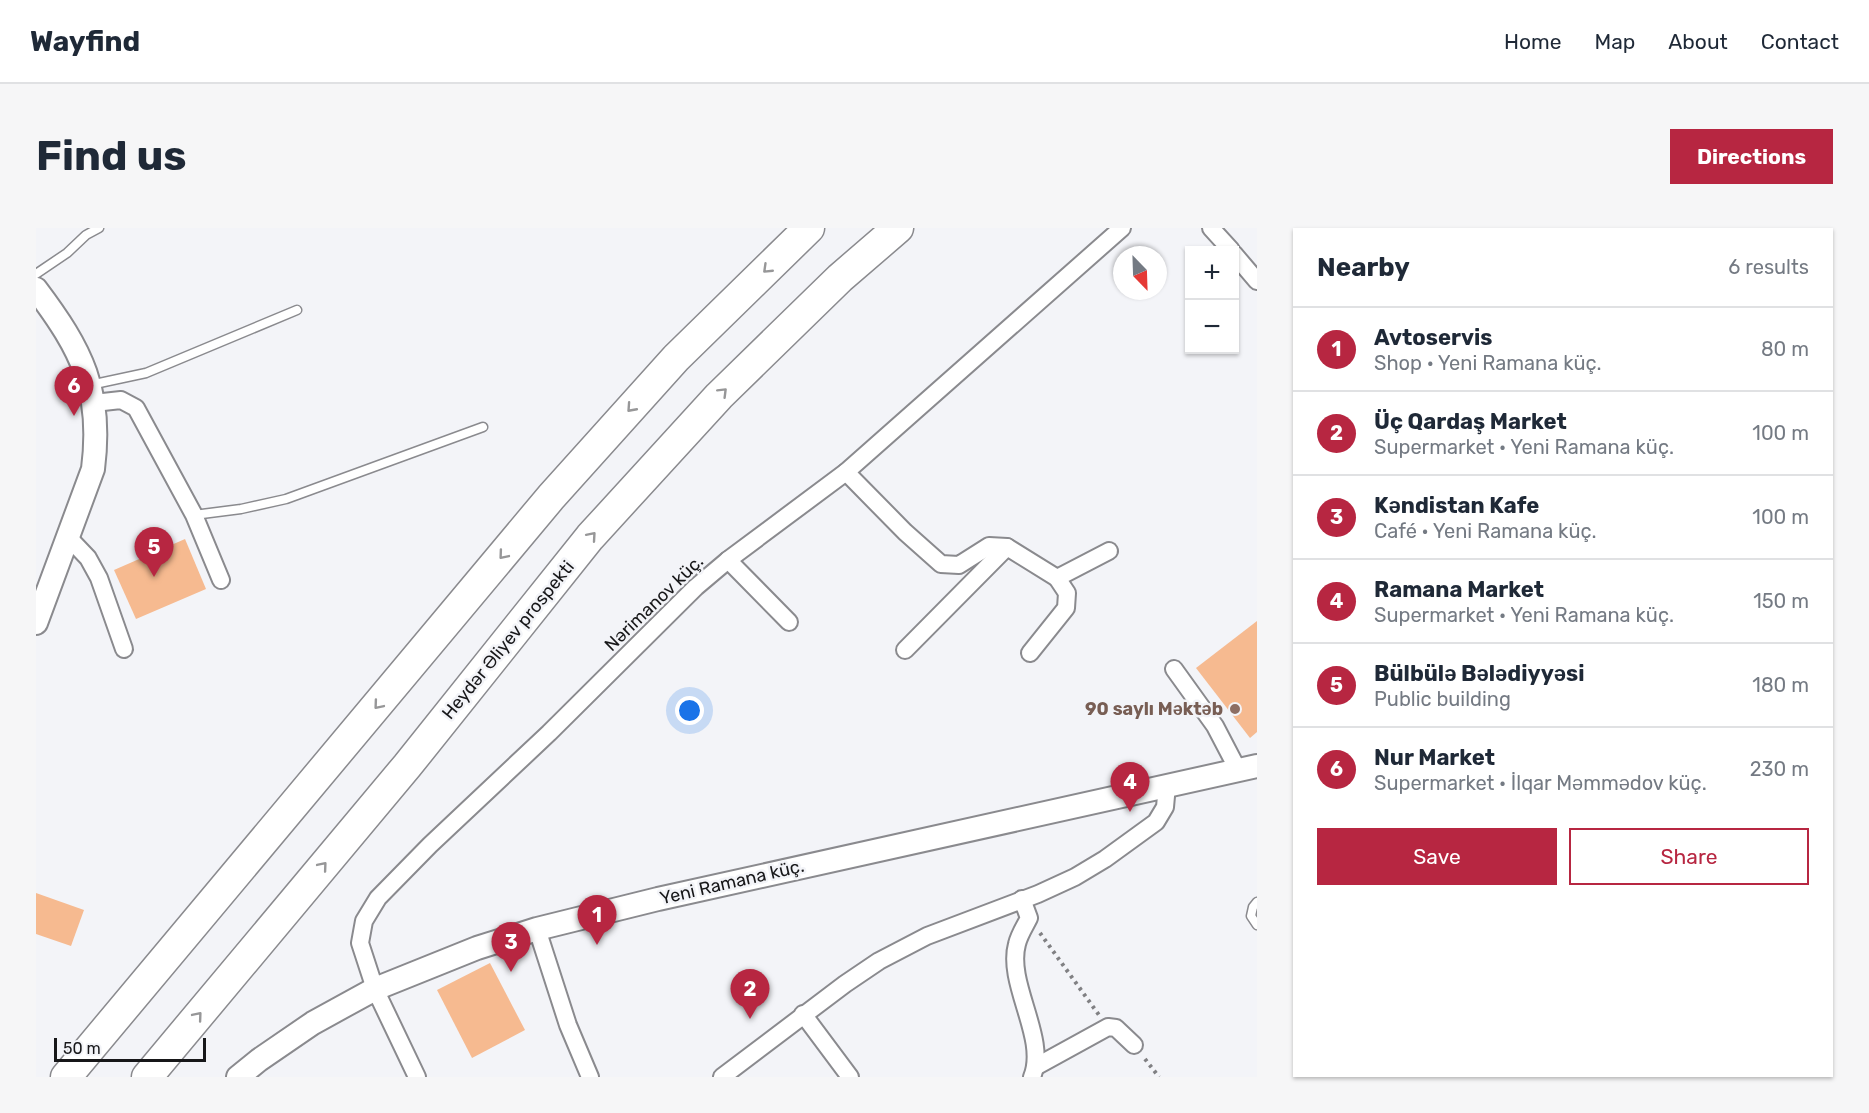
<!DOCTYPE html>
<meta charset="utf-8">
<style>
body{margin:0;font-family:Rubik,sans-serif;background:#f6f6f7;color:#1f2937}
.controls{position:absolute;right:18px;top:18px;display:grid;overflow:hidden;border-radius:0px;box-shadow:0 2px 4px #0004}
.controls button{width:54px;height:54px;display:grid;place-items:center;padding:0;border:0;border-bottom:2px solid #e0e1e3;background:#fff;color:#1f2937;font:30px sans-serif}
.compass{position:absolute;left:1077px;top:18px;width:54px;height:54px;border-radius:50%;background:#fff;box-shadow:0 2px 4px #0004;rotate:157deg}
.scale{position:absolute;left:18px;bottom:15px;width:152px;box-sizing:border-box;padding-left:6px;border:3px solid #171719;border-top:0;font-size:16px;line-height:21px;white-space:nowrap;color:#171719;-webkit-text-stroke:4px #f3f4f8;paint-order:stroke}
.you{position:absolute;left:654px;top:483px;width:21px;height:21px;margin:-15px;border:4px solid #fff;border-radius:50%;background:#1a73e8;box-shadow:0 0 0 9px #1a73e833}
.badge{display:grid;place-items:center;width:39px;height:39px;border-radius:50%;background:#b72641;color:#fff;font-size:20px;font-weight:700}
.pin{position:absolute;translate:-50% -50px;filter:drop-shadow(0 2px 3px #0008)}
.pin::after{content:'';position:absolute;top:32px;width:21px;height:18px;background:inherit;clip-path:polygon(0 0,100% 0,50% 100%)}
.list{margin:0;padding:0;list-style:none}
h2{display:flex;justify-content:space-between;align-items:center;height:78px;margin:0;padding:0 24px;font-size:26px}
h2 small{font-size:20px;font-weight:400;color:#747a83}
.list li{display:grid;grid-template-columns:39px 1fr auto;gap:18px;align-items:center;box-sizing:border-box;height:84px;padding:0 24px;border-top:2px solid #e0e1e3}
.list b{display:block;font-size:22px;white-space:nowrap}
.list p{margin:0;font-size:20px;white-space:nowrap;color:#747a83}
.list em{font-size:20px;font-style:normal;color:#747a83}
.actions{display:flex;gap:12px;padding:18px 24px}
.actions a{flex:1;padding:14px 0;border:2px solid #b72641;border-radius:0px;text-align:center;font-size:21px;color:#b72641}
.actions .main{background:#b72641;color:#fff}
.map{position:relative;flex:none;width:1221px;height:849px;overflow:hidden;border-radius:0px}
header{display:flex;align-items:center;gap:36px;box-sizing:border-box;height:84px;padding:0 30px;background:#fff;border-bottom:2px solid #e0e1e3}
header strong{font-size:28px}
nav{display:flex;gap:33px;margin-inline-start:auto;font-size:21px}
.intro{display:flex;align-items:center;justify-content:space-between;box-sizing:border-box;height:144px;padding:0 36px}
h1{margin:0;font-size:42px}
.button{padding:15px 27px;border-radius:0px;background:#b72641;color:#fff;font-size:21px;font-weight:700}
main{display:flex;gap:36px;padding:0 36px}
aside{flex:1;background:#fff;border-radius:0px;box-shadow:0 2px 4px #0004}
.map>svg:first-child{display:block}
.building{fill:#f6ba90}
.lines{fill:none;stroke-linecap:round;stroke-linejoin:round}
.lane-casing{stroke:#8a8a8e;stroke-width:11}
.street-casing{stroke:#8a8a8e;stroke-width:20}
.secondary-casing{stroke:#8a8a8e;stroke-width:26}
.highway-casing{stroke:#8a8a8e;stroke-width:33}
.path{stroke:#808083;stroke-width:4;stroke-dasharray:3 4.5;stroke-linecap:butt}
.lane{stroke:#fff;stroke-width:8}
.street{stroke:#fff;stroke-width:16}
.secondary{stroke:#fff;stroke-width:22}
.highway{stroke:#fff;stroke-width:30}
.oneway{stroke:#979798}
.education-dot{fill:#8d6e63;stroke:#f3f4f8;stroke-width:2}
.labels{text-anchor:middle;stroke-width:5;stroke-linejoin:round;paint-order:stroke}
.street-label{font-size:18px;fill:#171719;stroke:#f3f4f8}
.education-label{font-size:18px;font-weight:bold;fill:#785e54;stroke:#f3f4f8;text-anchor:end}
</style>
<header>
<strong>Wayfind</strong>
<nav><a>Home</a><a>Map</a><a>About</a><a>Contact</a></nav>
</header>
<div class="intro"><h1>Find us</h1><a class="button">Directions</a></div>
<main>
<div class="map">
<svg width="1221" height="849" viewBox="0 0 1221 849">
<rect width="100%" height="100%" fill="#f3f4f8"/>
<g class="building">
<path d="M149 311 170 361 100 391 78 342Z"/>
<path d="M1221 393V504L1214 510 1160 440Z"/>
<path d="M0 665 48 682 35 718 0 706Z"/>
<path d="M454 735 489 802 436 830 401 762Z"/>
</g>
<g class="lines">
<g class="lane-casing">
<g id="lane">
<path d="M0 46 31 25 50 7 63 0"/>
<path d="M54 157 110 145 261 82"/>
<path d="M158 287 205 281 250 271 447 199"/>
<path d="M1221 674 1217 679 1215 688 1221 697"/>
</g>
</g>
<g class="street-casing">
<g id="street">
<path d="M1175 0 1195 22"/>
<path d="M1198 26 1221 53"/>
<path d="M58 175 85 172 100 180 158 287 185 352"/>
<path d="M810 244 869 304 905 336 923 337 953 318 971 319 1021 350"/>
<path d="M32 309 52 330 63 350 88 421"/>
<path d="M692 332 753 394"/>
<path d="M869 422 971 319"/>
<path d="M994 425 1030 380 1031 365 1021 350 1073 323"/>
<path d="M1138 441 1179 498 1202 542"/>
<path d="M986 671 993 690C989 698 983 707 981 716 970 756 1012 810 996 849"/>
<path d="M501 701 532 797 554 849"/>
<path d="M767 786 814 849"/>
<path d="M1001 838 1072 799 1080 800 1098 817"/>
<path d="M381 849 339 761 324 715 328 693 342 670 394 617 513 505 660 359 692 332 810 244 1086 0"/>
<path d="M686 849 809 756 843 733 891 708 1002 666 1039 649 1069 631 1120 594 1129 579 1131 557"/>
</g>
</g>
<g class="secondary-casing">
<g id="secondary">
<path d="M0 61C46 122 67 163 57 241L0 395"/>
<path d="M202 849 223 832 277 795 339 761 441 720 501 701 622 671 1221 538"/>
</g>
</g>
<g class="highway-casing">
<g id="highway">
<path d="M30 849 515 269 640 130 773 0"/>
<path d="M111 849 371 538 554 309 683 168 804 50 862 0"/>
</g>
</g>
<g class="path">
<path d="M1004 705 1063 787"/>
<path d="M1109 831 1123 849"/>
</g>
<use href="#lane" class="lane"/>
<use href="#street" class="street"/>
<use href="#secondary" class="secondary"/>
<use href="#highway" class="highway"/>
</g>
<defs><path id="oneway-chevron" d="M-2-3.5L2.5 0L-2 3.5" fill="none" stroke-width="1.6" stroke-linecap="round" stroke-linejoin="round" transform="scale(1.5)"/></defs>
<g class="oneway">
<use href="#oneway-chevron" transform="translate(731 41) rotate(136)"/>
<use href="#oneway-chevron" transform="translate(687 164) rotate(-45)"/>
<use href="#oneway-chevron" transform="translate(595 180) rotate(132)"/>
<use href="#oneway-chevron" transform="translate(556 308) rotate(-49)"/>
<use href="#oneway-chevron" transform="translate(467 327) rotate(130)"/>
<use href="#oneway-chevron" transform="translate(342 477) rotate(130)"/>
<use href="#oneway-chevron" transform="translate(287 638) rotate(-50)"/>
<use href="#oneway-chevron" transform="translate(162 788) rotate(-50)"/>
</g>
<circle class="education-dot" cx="1199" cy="481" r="6"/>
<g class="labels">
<g class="street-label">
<text transform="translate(618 375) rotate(-44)" y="6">Nərimanov küç.</text>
<text transform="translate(472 412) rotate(-51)" y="6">Heydər Əliyev prospekti</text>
<text transform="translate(696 654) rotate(-13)" y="6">Yeni Ramana küç.</text>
</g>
<g class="education-label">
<text x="1187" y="487">90 saylı Məktəb</text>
</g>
</g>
</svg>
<div class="controls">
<button>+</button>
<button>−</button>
</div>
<svg class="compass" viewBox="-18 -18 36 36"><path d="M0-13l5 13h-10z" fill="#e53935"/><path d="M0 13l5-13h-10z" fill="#747a83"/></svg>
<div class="scale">50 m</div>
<div class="you"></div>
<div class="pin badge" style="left:561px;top:717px">1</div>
<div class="pin badge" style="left:714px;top:791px">2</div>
<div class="pin badge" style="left:475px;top:744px">3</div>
<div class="pin badge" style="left:1094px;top:584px">4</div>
<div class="pin badge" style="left:118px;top:349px">5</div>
<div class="pin badge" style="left:38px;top:188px">6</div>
</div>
<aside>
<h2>Nearby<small>6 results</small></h2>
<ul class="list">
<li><span class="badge">1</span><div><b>Avtoservis</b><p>Shop · Yeni Ramana küç.</p></div><em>80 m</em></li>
<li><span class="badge">2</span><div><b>Üç Qardaş Market</b><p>Supermarket · Yeni Ramana küç.</p></div><em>100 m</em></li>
<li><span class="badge">3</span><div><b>Kəndistan Kafe</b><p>Café · Yeni Ramana küç.</p></div><em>100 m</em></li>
<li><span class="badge">4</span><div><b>Ramana Market</b><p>Supermarket · Yeni Ramana küç.</p></div><em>150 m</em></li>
<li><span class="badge">5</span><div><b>Bülbülə Bələdiyyəsi</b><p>Public building</p></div><em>180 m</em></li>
<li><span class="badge">6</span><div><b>Nur Market</b><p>Supermarket · İlqar Məmmədov küç.</p></div><em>230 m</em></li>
</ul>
<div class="actions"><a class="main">Save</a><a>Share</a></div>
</aside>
</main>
